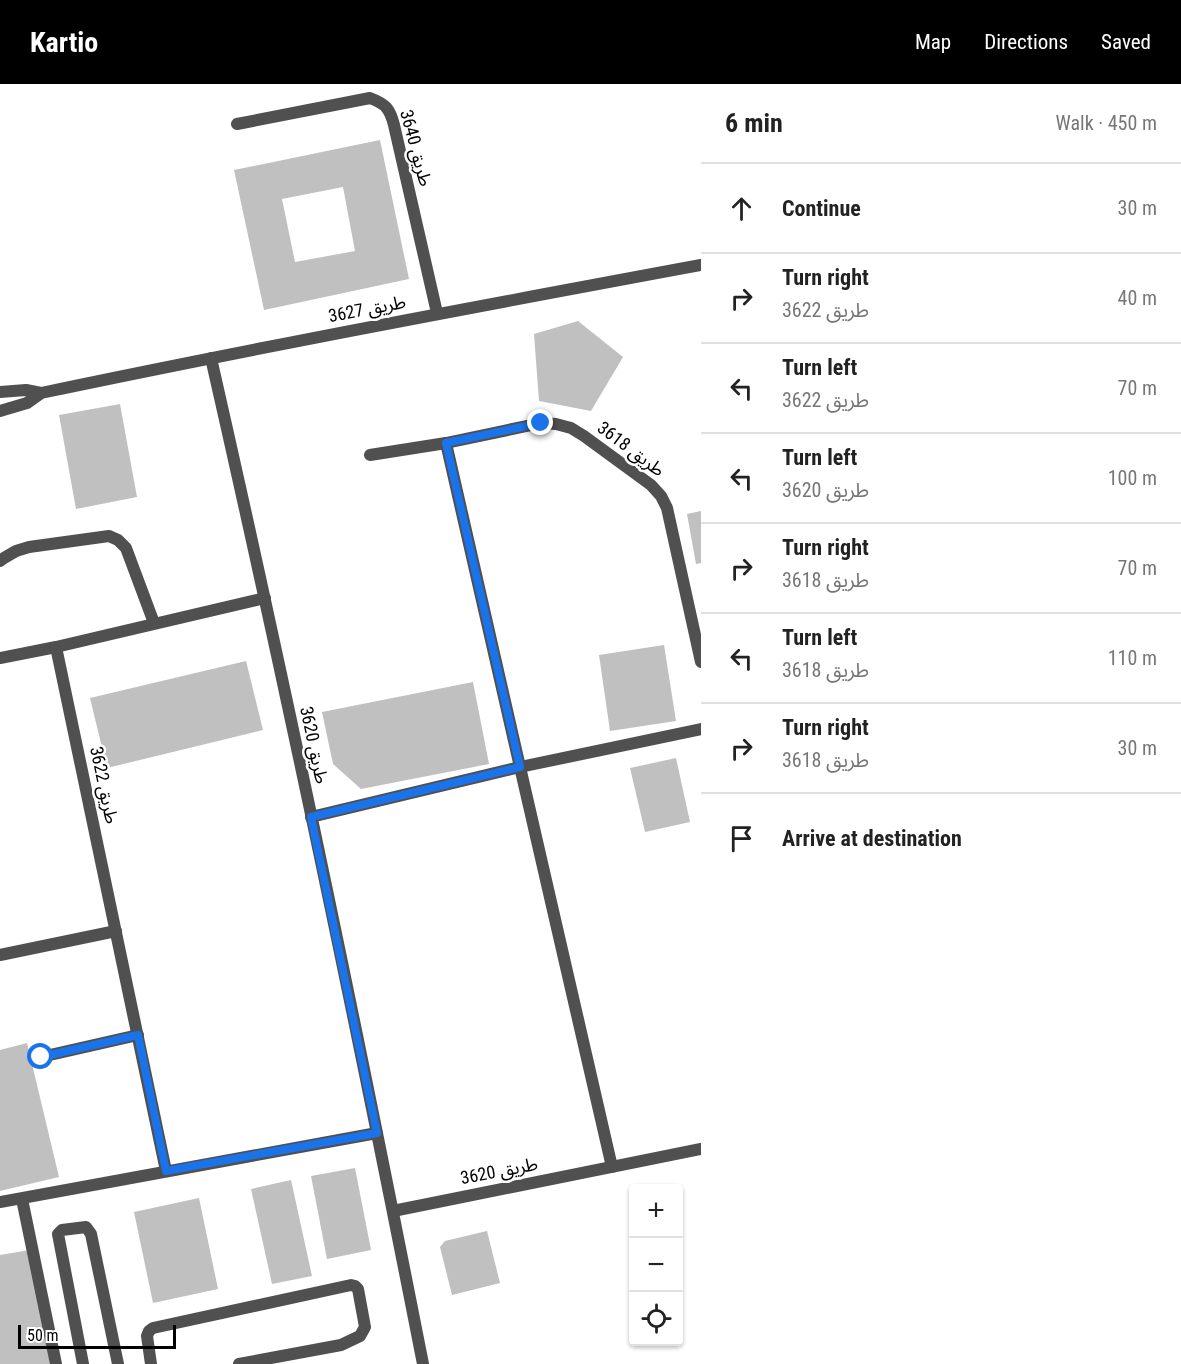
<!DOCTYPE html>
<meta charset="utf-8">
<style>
body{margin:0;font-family:"Roboto Condensed","Noto Sans Arabic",sans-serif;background:#f2f2f2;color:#222}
.controls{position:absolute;right:18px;bottom:18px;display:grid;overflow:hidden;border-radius:6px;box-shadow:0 2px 4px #0004}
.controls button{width:54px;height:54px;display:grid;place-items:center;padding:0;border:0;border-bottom:2px solid #e0e0e0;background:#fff;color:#222;font:30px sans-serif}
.scale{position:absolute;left:18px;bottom:15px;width:158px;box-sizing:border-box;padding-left:6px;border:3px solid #000;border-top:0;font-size:16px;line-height:21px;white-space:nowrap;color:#000;-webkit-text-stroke:4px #fff;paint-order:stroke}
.stop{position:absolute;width:18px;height:18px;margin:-14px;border:4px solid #1a73e8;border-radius:50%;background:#fff}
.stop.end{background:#1a73e8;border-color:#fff;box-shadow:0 2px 6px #0008}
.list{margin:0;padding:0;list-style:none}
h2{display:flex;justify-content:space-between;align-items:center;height:78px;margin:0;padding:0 24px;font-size:26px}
h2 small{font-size:20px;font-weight:400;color:#767676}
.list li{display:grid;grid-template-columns:39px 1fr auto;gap:18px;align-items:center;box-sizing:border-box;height:90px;padding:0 24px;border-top:2px solid #e0e0e0}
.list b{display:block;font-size:22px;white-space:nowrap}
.list p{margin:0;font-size:20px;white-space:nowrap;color:#767676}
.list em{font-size:20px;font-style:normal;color:#767676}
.icon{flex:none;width:33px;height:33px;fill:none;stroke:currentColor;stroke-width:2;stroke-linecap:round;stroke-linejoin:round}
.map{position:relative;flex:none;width:701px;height:1280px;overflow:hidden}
header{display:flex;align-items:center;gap:36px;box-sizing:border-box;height:84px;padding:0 30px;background:#000;color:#fff}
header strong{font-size:28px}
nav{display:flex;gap:33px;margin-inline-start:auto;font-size:21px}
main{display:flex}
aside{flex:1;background:#fff}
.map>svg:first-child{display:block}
.building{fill:#c0c0c0;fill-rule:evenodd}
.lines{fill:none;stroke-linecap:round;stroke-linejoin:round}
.lane{stroke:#505050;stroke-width:12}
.street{stroke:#505050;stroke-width:12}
.route{stroke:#1a73e8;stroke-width:8}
.labels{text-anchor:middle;stroke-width:5;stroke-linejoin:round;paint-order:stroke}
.street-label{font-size:18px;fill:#000;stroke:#fff}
</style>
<header>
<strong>Kartio</strong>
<nav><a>Map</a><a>Directions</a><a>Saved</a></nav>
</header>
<main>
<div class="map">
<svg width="701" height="1280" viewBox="0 0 701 1280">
<rect width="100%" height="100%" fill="#fff"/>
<g class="building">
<path d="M380 56 409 195 264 226 234 86ZM343 103 355 167 295 178 282 115Z"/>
<path d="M578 237 623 273 591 327 539 317 534 250Z"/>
<path d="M120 320 137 413 76 425 59 331Z"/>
<path d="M701 427V479L696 480 687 430Z"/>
<path d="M664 561 676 637 610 647 599 571Z"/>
<path d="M246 577 263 646 107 684 90 614Z"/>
<path d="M473 598 489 680 361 705 333 680 322 628Z"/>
<path d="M676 674 690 738 645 748 630 684Z"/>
<path d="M27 959 59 1093 0 1107V966Z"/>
<path d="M355 1084 371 1166 327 1175 311 1092Z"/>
<path d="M291 1096 312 1192 272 1200 251 1105Z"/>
<path d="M199 1114 218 1205 153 1219 134 1128Z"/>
<path d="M487 1147 500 1199 452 1211 440 1163 445 1157Z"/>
<path d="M30 1166 50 1280H0V1171Z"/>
</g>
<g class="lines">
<g class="lane">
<path d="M520 683 612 1083"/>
<path d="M41 973 138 951"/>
<path d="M22 1115 56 1280"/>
<path d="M83 1280 58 1150 62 1146 86 1143 91 1150 118 1280"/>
<path d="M151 1280 147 1252 149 1247 153 1244 351 1201 355 1202 358 1205 365 1243 360 1252 341 1261 239 1280"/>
</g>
<g class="street">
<path d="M237 40 370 14C386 20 390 25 394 41L437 229"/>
<path d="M211 274C287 608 357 944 423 1280"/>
<path d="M0 308 26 306 41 309"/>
<path d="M0 327 27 319 41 309C260 263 480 222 701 181"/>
<path d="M446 359 520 683"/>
<path d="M370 371 446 359 541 339 556 340 571 344 584 352 651 401 661 412 667 424 701 578"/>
<path d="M0 477 4 474 16 467 29 463 109 452 118 456 126 464 154 539"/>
<path d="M56 563 166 1087"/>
<path d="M0 574 56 563 265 514"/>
<path d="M311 733 520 683 701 645"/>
<path d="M0 871 116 847"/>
<path d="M0 1118 377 1049"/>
<path d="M393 1127 701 1065"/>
</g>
</g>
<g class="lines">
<path class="route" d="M41 973 138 951 166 1087 377 1049 311 733 520 683 446 359 541 339"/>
</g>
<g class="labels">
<g class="street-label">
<text transform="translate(416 64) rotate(75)" y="6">طريق 3640</text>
<text transform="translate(367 225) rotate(-11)" y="6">طريق 3627</text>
<text transform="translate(631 365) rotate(37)" y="6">طريق 3618</text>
<text transform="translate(314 661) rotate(78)" y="6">طريق 3620</text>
<text transform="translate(104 701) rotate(78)" y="6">طريق 3622</text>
<text transform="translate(499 1087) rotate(-11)" y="6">طريق 3620</text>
</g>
</g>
</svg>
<div class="controls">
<button>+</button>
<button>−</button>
<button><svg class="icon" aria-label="locate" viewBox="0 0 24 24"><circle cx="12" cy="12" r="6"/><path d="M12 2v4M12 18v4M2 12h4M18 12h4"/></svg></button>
</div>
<div class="scale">50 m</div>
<div class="stop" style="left:41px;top:973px"></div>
<div class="stop end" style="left:541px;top:339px"></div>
</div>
<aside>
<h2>6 min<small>Walk · 450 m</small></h2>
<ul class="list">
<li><svg class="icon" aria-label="ahead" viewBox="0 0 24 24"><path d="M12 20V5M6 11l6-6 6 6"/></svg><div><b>Continue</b></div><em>30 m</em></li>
<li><svg class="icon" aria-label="right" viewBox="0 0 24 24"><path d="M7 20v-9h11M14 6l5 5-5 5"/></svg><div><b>Turn right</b><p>طريق 3622</p></div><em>40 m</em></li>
<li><svg class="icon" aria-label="left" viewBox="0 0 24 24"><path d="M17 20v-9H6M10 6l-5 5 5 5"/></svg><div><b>Turn left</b><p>طريق 3622</p></div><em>70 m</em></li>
<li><svg class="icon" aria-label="left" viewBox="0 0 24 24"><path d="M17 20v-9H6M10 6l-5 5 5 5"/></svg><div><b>Turn left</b><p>طريق 3620</p></div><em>100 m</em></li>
<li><svg class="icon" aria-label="right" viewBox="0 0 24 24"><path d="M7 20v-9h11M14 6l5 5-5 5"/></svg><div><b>Turn right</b><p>طريق 3618</p></div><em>70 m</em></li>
<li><svg class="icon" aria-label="left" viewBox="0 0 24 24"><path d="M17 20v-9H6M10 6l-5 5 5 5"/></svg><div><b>Turn left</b><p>طريق 3618</p></div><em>110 m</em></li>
<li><svg class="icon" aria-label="right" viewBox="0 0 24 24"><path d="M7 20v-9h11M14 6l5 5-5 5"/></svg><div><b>Turn right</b><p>طريق 3618</p></div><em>30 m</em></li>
<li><svg class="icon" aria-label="arrive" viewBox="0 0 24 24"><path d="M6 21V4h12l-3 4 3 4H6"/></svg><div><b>Arrive at destination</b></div></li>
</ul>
</aside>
</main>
